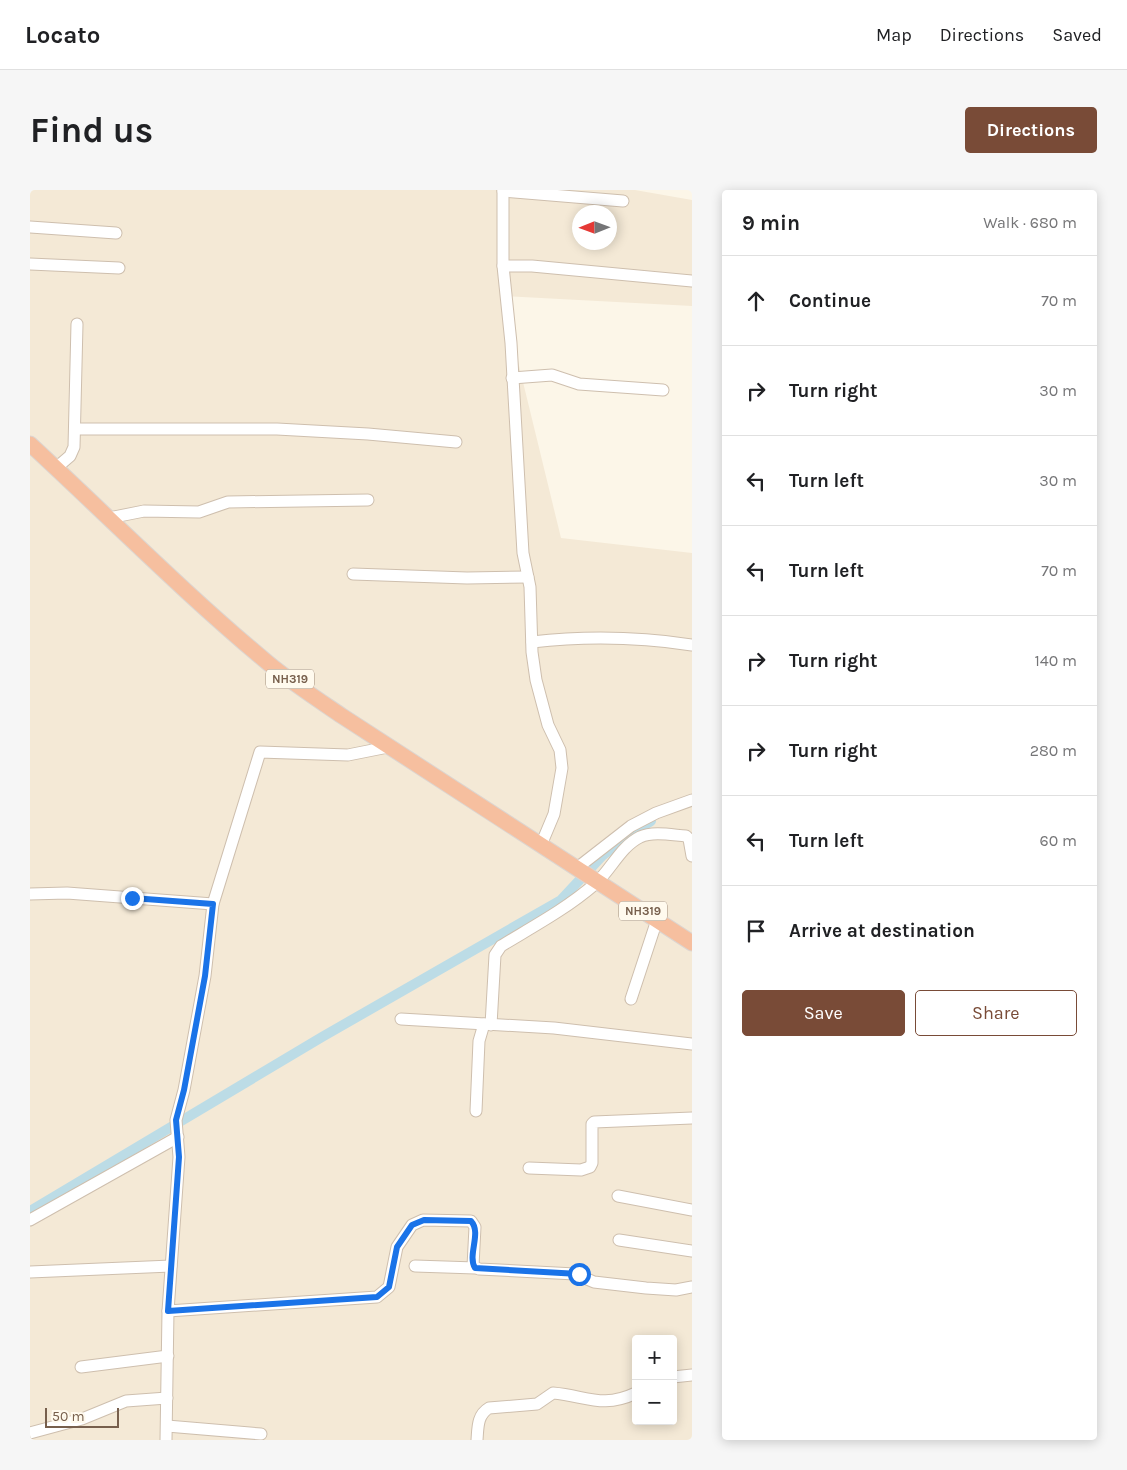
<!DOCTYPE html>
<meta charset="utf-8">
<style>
body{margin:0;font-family:Karla,sans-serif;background:#f6f6f6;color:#202124}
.controls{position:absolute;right:15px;bottom:15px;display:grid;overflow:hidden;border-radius:5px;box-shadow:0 2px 12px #0003}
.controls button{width:45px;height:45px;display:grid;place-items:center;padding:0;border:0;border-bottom:1px solid #e0e0e0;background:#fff;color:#202124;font:25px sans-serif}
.compass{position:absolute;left:542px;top:15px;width:45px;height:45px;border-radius:50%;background:#fff;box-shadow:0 2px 12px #0003;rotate:269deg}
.scale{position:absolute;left:15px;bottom:12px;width:74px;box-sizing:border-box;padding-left:5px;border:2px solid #775f4c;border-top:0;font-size:14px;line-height:18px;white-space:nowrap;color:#775f4c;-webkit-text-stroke:4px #fffaee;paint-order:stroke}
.stop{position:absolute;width:15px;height:15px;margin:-11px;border:4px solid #1a73e8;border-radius:50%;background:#fff}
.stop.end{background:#1a73e8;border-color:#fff;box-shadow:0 1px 5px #0008}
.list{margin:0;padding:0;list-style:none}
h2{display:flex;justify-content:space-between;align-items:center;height:65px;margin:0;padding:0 20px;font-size:21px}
h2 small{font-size:16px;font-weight:400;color:#757577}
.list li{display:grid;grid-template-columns:32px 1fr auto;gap:15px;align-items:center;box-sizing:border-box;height:90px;padding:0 20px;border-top:1px solid #e0e0e0}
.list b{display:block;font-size:19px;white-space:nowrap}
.list em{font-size:16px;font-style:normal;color:#757577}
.actions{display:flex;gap:10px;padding:15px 20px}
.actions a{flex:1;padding:11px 0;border:1px solid #794b37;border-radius:5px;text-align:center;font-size:18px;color:#794b37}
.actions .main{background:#794b37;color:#fff}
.icon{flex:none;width:28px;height:28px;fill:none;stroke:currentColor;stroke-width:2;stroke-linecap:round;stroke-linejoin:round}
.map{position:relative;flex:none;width:662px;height:1250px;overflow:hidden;border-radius:5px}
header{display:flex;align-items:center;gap:30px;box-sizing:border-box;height:70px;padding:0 25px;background:#fff;border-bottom:1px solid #e0e0e0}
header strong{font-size:24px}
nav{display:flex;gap:28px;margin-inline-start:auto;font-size:18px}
.intro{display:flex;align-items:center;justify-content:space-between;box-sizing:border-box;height:120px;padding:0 30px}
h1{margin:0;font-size:35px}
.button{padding:12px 22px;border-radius:5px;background:#794b37;color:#fff;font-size:18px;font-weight:700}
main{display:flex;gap:30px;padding:0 30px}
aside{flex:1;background:#fff;border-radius:5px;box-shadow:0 2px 12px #0003}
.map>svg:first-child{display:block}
.residential{fill:#f4e9d6;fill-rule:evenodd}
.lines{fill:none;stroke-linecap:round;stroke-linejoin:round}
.canal{stroke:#bcdce6;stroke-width:10}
.minor-casing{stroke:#cebfae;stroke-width:13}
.highway-casing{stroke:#dcd5d0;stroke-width:17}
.minor{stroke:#fff;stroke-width:11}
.highway{stroke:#f6bf9f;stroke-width:15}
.route{stroke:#1a73e8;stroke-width:6}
.labels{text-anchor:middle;stroke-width:4.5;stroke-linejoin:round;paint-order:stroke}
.shield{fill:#fffaee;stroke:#a08e7d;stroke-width:1}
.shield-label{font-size:12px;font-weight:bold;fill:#775f4c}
</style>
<header>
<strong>Locato</strong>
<nav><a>Map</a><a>Directions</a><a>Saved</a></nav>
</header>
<div class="intro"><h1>Find us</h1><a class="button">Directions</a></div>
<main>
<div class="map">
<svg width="662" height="1250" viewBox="0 0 662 1250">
<rect width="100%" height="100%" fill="#fcf6e8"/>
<path class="residential" d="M0 0H605L662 10V116L472 106 531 348 662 363V1250H0ZM550 22H580V52H550ZM606 1149H643V1231H606Z"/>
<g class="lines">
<path class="canal" d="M0 1021 292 847 531 710 572 666 593 649 621 631"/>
<g class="minor-casing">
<g id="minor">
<path d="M473 0V76L481 153 493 363 500 397 502 462 506 490 518 535 530 560 532 578 524 624 511 655"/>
<path d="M473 1 593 11"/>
<path d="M0 37 86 43"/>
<path d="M0 74 89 78"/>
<path d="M473 76H502L662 91"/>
<path d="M482 188 522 185 549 194 633 200"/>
<path d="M45 239H247L338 244 426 252"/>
<path d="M26 278 40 266 44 257 47 134"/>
<path d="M79 328 114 321 169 322 198 312 338 310"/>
<path d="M323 384 437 388 498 387"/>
<path d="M502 452C555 446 609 447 662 455"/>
<path d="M547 678 601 636 626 623 662 610"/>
<path d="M0 704 37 703 183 714"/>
<path d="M601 809 627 730"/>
<path d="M371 829 524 838 662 854"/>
<path d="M461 835 465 765 471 756C504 736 536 719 565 694 581 680 590 657 610 647 623 641 642 645 656 646L659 649 662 666"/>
<path d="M446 921 449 851 454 834"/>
<path d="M499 978 551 980 560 977 562 973V934L564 932 662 928"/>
<path d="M588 1006 662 1020"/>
<path d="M0 1030 148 947"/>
<path d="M589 1050 662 1061"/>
<path d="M385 1076 445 1078"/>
<path d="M0 1082 141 1076"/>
<path d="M138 1121 347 1107 359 1097 367 1057 382 1035 393 1030 441 1031 445 1037 443 1076 449 1079 545 1084 564 1092 616 1098 646 1100 662 1097"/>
<path d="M51 1177 138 1166"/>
<path d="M643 1187 662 1185"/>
<path d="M137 1236 231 1244"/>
<path d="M0 1243 52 1229 96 1211 137 1208"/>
<path d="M136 1250 138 1121 149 967 146 930 154 900 175 786 183 714 230 562 318 565 358 557"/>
<path d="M447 1250C448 1238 447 1225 459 1218L507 1214 523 1203C557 1206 572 1219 606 1203"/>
</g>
</g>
<g class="highway-casing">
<path id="highway" d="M0 254C79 327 155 404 238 473 261 492 287 509 312 526L662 753"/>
</g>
<use href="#minor" class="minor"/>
<use href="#highway" class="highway"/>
</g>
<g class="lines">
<path class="route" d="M102 708 183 714 175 786 154 900 146 930 149 967 138 1121 347 1107 359 1097 367 1057 382 1035 394 1030 441 1031C452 1043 437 1065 445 1078L549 1084"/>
</g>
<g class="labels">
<g class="shield">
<rect x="236" y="479.5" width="48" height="19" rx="4"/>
<rect x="589" y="711.5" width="48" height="19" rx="4"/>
</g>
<g class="shield-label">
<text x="260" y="493">NH319</text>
<text x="613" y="725">NH319</text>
</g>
</g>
</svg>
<div class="controls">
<button>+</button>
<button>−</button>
</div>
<svg class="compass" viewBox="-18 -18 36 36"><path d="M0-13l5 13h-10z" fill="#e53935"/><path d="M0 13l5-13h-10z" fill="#757577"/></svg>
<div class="scale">50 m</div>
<div class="stop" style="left:549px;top:1084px"></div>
<div class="stop end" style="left:102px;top:708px"></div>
</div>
<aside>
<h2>9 min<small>Walk · 680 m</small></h2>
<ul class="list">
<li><svg class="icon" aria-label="ahead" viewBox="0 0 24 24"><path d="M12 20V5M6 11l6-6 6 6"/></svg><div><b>Continue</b></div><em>70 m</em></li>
<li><svg class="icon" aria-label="right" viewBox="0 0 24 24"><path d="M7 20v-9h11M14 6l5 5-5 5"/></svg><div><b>Turn right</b></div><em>30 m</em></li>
<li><svg class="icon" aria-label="left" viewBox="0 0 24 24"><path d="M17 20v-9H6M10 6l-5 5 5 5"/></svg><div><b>Turn left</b></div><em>30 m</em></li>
<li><svg class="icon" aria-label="left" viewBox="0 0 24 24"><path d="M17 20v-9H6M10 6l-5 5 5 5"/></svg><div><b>Turn left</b></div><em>70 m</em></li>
<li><svg class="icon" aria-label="right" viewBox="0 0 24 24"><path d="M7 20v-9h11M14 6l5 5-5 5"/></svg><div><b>Turn right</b></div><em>140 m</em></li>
<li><svg class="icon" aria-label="right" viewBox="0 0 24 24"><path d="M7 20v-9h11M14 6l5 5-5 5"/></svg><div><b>Turn right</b></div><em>280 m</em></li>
<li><svg class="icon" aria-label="left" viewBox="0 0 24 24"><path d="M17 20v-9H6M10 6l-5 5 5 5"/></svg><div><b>Turn left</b></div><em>60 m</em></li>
<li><svg class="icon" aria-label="arrive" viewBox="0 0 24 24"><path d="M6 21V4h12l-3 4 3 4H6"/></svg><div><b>Arrive at destination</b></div></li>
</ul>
<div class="actions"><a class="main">Save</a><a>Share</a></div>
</aside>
</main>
